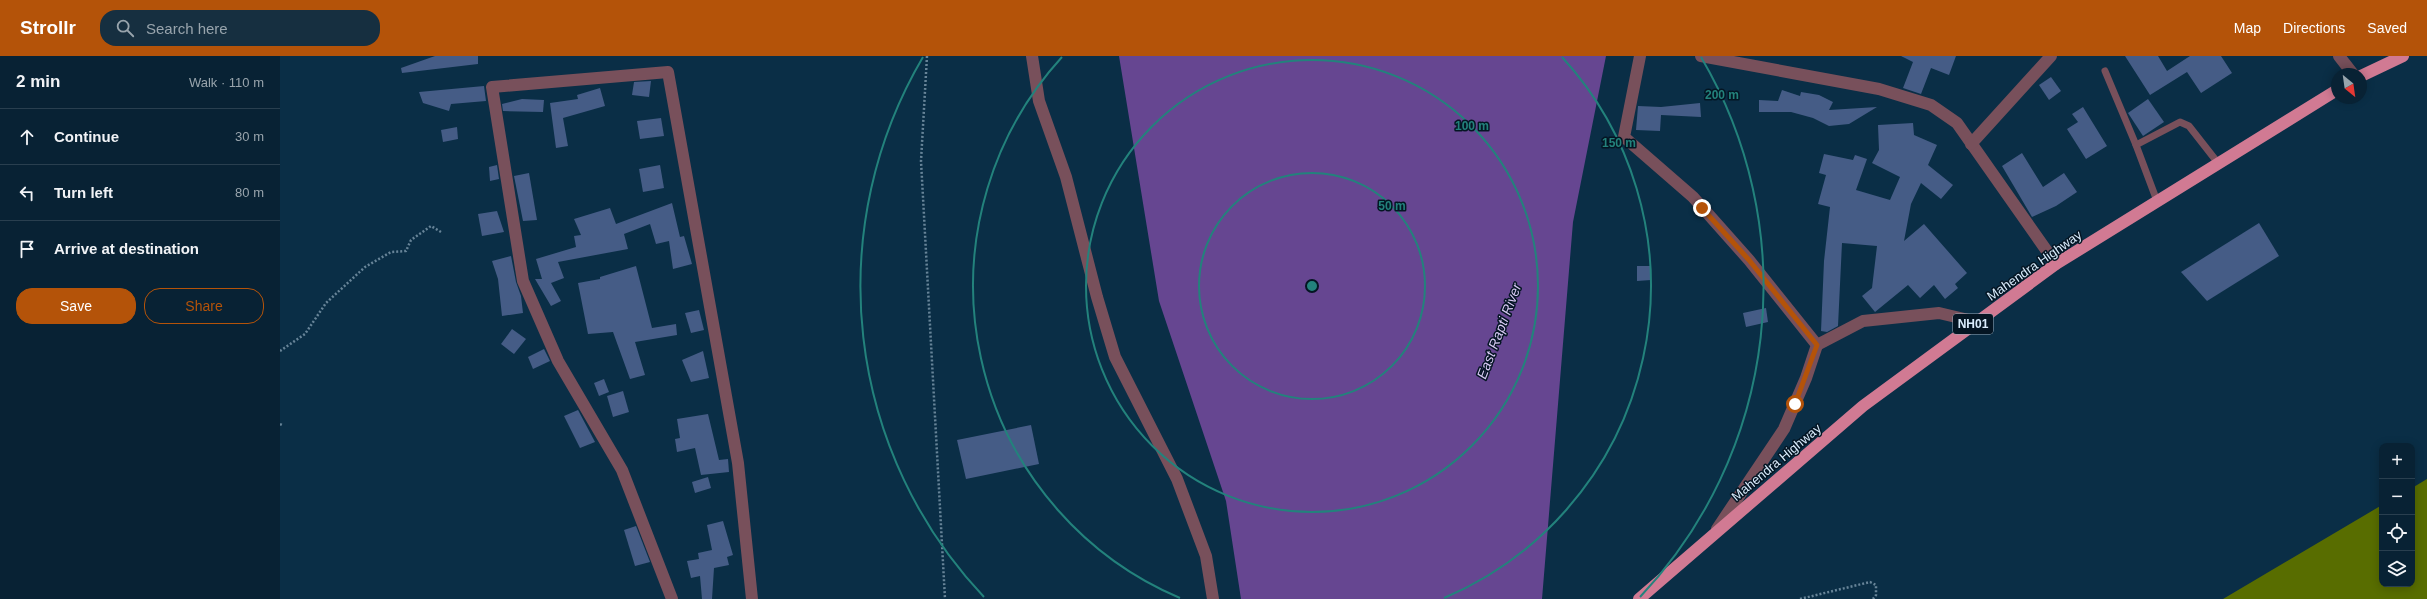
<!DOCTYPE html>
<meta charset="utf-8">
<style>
body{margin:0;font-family:Arial,sans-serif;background:#162f40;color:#f1f3f6}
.controls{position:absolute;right:12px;bottom:12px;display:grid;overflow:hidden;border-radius:8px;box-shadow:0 2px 10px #0003}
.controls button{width:36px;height:36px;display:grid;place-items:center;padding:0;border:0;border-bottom:1px solid #293f4f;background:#082234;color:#f1f3f6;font:20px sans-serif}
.compass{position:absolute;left:2051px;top:12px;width:36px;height:36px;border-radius:50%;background:#082234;box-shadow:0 2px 10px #0003;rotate:151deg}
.stop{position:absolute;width:12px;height:12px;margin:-9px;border:3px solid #b45309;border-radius:50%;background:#fff}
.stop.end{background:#b45309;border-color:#fff;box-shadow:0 1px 4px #0008}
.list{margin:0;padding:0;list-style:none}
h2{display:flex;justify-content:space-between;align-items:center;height:52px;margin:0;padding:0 16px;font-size:17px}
h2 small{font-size:13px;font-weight:400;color:#98a4ac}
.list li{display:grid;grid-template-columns:26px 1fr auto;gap:12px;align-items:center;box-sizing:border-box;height:56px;padding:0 16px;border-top:1px solid #293f4f}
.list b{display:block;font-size:15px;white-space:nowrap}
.list em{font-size:13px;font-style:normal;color:#98a4ac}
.actions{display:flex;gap:8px;padding:12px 16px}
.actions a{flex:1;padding:9px 0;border:1px solid #b45309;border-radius:16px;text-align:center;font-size:14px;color:#b45309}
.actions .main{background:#b45309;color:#fff}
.icon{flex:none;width:22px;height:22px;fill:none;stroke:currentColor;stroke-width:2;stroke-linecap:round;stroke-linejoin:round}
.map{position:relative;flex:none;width:2147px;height:543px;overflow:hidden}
header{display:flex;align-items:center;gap:24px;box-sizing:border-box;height:56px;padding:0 20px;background:#b45309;color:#fff}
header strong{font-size:19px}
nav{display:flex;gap:22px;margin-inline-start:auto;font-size:14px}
.search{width:280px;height:36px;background:#162f40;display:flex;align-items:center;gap:10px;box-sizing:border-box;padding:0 14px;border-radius:16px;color:#98a4ac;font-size:15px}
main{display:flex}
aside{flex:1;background:#082234}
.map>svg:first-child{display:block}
.forest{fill:#586d00}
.water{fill:#664691}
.building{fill:#455c86}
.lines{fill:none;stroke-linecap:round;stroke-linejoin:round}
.path{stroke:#678498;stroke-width:2.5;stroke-dasharray:2 2;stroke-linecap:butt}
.service{stroke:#78505b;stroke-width:7}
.minor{stroke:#78505b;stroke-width:12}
.trunk{stroke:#d17a93;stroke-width:12}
.route{stroke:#b45309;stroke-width:5}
.ring{fill:none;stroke:#23827c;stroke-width:2}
.labels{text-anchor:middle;stroke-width:3;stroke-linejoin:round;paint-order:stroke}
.shield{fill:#041523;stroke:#9aacbc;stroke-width:1}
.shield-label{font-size:12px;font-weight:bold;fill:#daedfd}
.street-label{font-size:13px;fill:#daedfd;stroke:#041523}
.water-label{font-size:14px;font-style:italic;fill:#d9caf4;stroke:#041523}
.centre{fill:#23827c;stroke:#041523;stroke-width:2}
.ring-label{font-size:12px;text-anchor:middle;font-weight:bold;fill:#23827c;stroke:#041523;stroke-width:3;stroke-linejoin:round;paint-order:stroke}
</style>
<header>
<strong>Strollr</strong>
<div class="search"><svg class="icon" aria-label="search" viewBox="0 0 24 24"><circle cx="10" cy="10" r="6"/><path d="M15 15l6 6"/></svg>Search here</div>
<nav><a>Map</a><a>Directions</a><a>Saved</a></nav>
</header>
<main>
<aside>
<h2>2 min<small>Walk · 110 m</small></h2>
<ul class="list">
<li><svg class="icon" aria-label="ahead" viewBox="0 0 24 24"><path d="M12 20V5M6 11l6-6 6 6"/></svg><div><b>Continue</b></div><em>30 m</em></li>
<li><svg class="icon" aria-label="left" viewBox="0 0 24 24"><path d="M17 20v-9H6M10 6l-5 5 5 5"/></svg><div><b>Turn left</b></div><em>80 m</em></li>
<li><svg class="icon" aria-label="arrive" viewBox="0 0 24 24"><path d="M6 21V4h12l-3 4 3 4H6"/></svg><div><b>Arrive at destination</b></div></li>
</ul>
<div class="actions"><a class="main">Save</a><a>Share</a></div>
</aside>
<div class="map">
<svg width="2147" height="543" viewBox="0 0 2147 543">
<rect width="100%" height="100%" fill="#0a2e46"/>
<path class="forest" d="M2147 423V543H1943L2102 449V528H2132V432Z"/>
<path class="water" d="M839 0H1326L1293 166 1262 543H961L946 445 879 245Z"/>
<g class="building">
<path d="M155 0H198V8L122 17 121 12Z"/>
<path d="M1621 0H1676L1669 19 1651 12 1641 38 1623 32 1633 6Z"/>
<path d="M1845 0H1878L1887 15 1910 0H1941L1952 17 1921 37 1907 16 1870 39Z"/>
<path d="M1771 21 1781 35 1769 44 1759 29Z"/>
<path d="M371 25 369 41 352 39 354 26Z"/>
<path d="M204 30 206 45 171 48 169 55 143 47 139 36Z"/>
<path d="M320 32 325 50 283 62 288 90 276 92 270 47 298 43 297 39Z"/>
<path d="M1502 34 1520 40 1521 36 1539 39 1553 46 1549 54 1597 51 1569 68 1549 70 1533 62 1511 56H1479V44L1498 45Z"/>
<path d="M242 43 264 44 263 56 223 55 222 48Z"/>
<path d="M1868 43 1884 66 1863 80 1848 57Z"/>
<path d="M1420 47 1421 61 1381 59 1380 75 1356 74 1358 50 1381 51Z"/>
<path d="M1803 51 1827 90 1806 103 1787 73 1798 66 1792 58Z"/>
<path d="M381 62 384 80 360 83 357 65Z"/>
<path d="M1633 67 1634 79 1657 89 1648 109 1673 129 1661 143 1641 127 1631 148 1624 185 1644 168 1687 217 1675 228 1678 232 1665 243 1654 229 1640 242 1628 229 1595 256 1582 240 1592 232 1597 190 1562 187 1558 270 1547 276 1541 275 1544 205 1550 151 1538 148 1546 119 1539 117 1544 98 1573 104 1575 99 1587 103 1576 134 1610 144 1620 121 1592 107 1599 94 1598 69Z"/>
<path d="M177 71 178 83 163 86 161 74Z"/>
<path d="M1742 97 1763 131 1784 117 1797 136 1776 150 1752 161 1722 110Z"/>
<path d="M217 109 219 123 210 125 209 111Z"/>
<path d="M380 109 384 132 363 136 359 113Z"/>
<path d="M249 117 257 164 243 165 234 120Z"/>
<path d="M392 147 400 181 404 180 412 208 393 213 389 185 376 188 370 168 344 178 348 193 278 206 284 222 271 227 281 245 271 250 255 223H262L256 203 296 191 294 180 301 179 294 163 330 152 336 168Z"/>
<path d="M217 155 224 176 202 180 198 158Z"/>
<path d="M1979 167 1999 200 1927 245 1901 216Z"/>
<path d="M231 200 236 226 241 240 243 257 222 260 218 223 212 205Z"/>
<path d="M356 210 372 272 396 268 397 279 355 286 365 319 350 323 333 276 308 278 298 227 320 223V221Z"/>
<path d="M1357 210H1371V224L1357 225Z"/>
<path d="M1486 252 1488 266 1466 271 1463 257Z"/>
<path d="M419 254 424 274 411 277 405 257Z"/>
<path d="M232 273 246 283 234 298 221 288Z"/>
<path d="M264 293 270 305 253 313 248 301Z"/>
<path d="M423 295 429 322 411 326 402 304Z"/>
<path d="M324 323 329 336 319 340 314 327Z"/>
<path d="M343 335 349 356 333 361 327 340Z"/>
<path d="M298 354 315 386 300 392 284 360Z"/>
<path d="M428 358 439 404 448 403 449 416 421 419 415 392 397 396 395 383 400 382 397 363Z"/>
<path d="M751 369 759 408 686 423 677 384Z"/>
<path d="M428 421 431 432 415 437 412 426Z"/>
<path d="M443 465 453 499 447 501 449 509 434 512 432 543H422L420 520 411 522 407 505 419 503 418 497 432 494 427 469Z"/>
<path d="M356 470 370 506 355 510 344 474Z"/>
</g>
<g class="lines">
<g class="path">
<path d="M647 0 641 105 665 543"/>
<path d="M0 295 25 278 46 247 85 211 111 196 126 195 131 184 151 170 161 176"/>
<path d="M0 368 2 369"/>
<path d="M1520 543 1590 526 1596 529V539L1593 543"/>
</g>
<g class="service">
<path d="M1825 15 1856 89"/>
<path d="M1877 145 1856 89 1900 66 1909 70 1938 107"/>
</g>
<g class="minor">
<path d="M752 0 759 45 786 121 817 241 835 301 897 423 926 500 933 543"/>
<path d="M1360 0 1344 81 1413 141 1469 204 1537 289 1526 322 1504 373 1437 473"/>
<path d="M1421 0 1599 33 1651 49 1677 67 1776 208"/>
<path d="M2059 0 2073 18"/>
<path d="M1691 88 1771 0"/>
<path d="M1537 289 1583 265 1659 257 1697 266"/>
<path d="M392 543 342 414 278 305 243 225 212 31 388 16 458 407 472 543"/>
</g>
<g class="trunk">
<path d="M2081 20 2123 0"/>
<path d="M1359 543 1583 350 1776 208 2057 34"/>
</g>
</g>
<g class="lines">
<path class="route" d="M1422 152 1469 204 1537 289 1515 348"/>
</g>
<g class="ring">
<circle cx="1032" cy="230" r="113"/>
<circle cx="1032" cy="230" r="226"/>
<path d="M900 542A339 339 0 0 1 782 1M1282 1A339 339 0 0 1 1164 542"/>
<path d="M704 541A452 452 0 0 1 643 1M1421 1A452 452 0 0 1 1360 541"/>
</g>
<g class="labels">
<rect class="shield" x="1673" y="258" width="40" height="20" rx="3"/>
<g class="shield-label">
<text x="1693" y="272">NH01</text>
</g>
<g class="street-label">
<text transform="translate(1754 209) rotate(-35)" y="5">Mahendra Highway</text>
<text transform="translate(1496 406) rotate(-40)" y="5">Mahendra Highway</text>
</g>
<g class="water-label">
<text transform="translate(1219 275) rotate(-69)" y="5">East Rapti River</text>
</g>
</g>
<circle cx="1032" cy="230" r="6" class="centre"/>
<g class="ring-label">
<text x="1442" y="43">200 m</text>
<text x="1192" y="74">100 m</text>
<text x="1339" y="91">150 m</text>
<text x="1112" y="154">50 m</text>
</g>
</svg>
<div class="controls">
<button>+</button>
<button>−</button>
<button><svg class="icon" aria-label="locate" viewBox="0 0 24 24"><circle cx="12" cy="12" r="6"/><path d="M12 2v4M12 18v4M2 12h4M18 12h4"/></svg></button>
<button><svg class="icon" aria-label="layers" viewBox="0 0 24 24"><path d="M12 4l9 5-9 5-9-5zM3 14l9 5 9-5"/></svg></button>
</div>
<svg class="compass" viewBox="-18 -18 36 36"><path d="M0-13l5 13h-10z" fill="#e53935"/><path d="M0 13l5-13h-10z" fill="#98a4ac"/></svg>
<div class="stop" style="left:1515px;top:348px"></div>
<div class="stop end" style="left:1422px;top:152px"></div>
</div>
</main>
